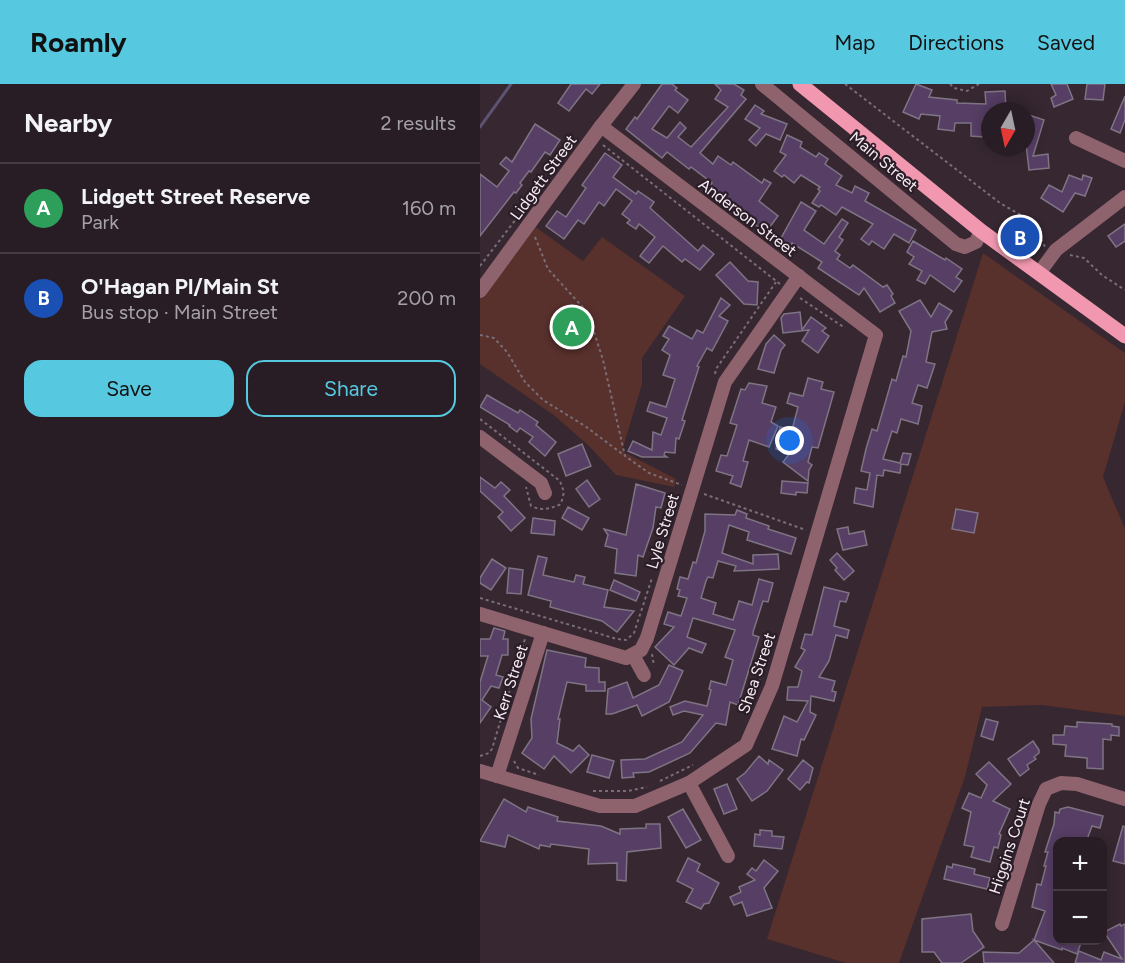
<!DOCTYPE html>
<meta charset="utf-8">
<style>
body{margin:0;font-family:Figtree,sans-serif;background:#342a32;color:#f1f3f6}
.controls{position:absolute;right:18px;bottom:18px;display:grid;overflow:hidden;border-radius:12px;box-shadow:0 3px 15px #0003}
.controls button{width:54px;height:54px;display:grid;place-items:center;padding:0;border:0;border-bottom:2px solid #443b42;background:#281d25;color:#f1f3f6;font:30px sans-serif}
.compass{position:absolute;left:501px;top:18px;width:54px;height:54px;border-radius:50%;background:#281d25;box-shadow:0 3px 15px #0003;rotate:189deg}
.you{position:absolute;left:310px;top:357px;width:21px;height:21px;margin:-15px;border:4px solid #fff;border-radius:50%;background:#1a73e8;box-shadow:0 0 0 9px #1a73e833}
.badge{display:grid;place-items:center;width:39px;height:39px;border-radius:50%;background:#56c9e1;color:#fff;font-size:20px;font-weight:700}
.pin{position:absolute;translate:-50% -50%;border:3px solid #fff;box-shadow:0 2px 6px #0006}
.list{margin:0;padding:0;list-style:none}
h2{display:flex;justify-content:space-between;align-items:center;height:78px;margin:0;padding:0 24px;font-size:26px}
h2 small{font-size:20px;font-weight:400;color:#a5a2a7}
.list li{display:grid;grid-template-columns:39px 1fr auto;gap:18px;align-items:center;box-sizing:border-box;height:90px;padding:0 24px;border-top:2px solid #443b42}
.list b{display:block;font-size:22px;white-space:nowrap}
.list p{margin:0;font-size:20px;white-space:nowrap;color:#a5a2a7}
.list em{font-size:20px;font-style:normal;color:#a5a2a7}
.actions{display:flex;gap:12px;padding:18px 24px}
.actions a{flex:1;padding:14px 0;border:2px solid #56c9e1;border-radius:18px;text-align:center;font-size:21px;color:#56c9e1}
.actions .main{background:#56c9e1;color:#111}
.map{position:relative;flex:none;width:645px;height:879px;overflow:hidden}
header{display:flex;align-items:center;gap:36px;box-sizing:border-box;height:84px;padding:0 30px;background:#56c9e1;color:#111}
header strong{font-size:28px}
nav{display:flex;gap:33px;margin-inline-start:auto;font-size:21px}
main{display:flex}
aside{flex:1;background:#281d25}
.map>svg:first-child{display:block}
.green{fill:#58302c}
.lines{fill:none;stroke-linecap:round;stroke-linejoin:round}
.stream{stroke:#5b5370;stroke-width:3}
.building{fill:#573e65;stroke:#7e7484;stroke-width:1.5}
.path{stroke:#7a6d76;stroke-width:2;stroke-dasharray:3 3;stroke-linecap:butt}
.minor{stroke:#8f636e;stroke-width:14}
.major{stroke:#f198b0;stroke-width:15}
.labels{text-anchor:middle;stroke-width:4.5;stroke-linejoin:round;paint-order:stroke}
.street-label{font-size:16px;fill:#f6ecf2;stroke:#2b1d27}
</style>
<header>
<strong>Roamly</strong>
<nav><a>Map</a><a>Directions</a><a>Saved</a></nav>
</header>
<main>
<aside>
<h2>Nearby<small>2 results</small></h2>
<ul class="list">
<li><span class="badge" style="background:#2e9e5b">A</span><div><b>Lidgett Street Reserve</b><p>Park</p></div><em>160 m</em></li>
<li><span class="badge" style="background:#1a4fb4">B</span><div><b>O'Hagan Pl/Main St</b><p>Bus stop · Main Street</p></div><em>200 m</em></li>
</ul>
<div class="actions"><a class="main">Save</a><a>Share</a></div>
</aside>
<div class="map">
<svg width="645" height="879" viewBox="0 0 645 879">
<rect width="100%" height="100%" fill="#362731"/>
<g class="green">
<path d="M50 139 103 177 122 153 205 212 162 274V300L142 367 196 395 194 403 136 391 110 363 75 332 0 280V207Z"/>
<path d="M503 169 645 269V318L623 393 645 445V632L562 621 502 623 485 693 419 879H366L287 855Z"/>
</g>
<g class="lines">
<path class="stream" d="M0 43 31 0"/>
</g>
<g class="building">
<path d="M91 0H120L112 10 106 5 89 27 78 19Z"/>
<path d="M182 0H192L197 4 195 6 208 16 198 29 189 22 172 45 187 54 200 38 206 44 198 53 211 63 248 23 235 15 241 6 235 0H254L264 6 261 11 266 15 220 69 233 80 238 72 251 81 253 78 282 99 284 95 291 99 279 117 298 132 286 148 254 127 256 124 229 103 232 99 211 83 209 85 187 68 182 74 146 45 155 33 157 35Z"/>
<path d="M436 0 452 6 449 13 477 16V19L506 20 505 8 525 7 526 27H510V36H503V53L491 52V39H475L474 47 458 45 460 32 441 30 439 35 423 28Z"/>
<path d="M571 0H587L593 15 574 23 571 14 576 11Z"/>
<path d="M607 0H625L623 16 605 15Z"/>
<path d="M645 12V36L640 49 631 45Z"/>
<path d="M275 21 284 27 281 30 307 40 300 56 286 50 276 62 269 56 280 44 265 35Z"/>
<path d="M546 30 564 36 553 72 568 70 569 84 549 86 546 60Z"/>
<path d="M55 40 80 56 70 71 65 68 51 88 49 87 40 99 42 101 36 109 34 108 0 152V90L17 103 29 87 20 80 26 73 32 78Z"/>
<path d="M307 51 322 58 320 63 336 73 339 69 348 75 345 80 362 92 356 101 372 109 375 102 389 109 385 117 436 146 429 159 414 150 404 165 392 157 389 161 381 155 393 140 362 123 356 131 341 121 339 123 332 119 340 107 338 105 340 103 321 91 314 99 304 91 302 93 294 87 306 71 300 68Z"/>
<path d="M125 69 142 81 133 93 156 110 158 107 174 118 170 124 218 167 223 161 234 170 220 186 205 175 202 178 183 162 169 179 160 172 175 153 159 140 156 145 147 139 150 136 142 130 152 117 136 105 124 122 119 118 104 140 98 136 84 155 66 142 77 127 86 133 106 104 102 101Z"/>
<path d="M589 91 602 96 603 91 612 94 605 112 595 109 583 128 561 114 569 101 582 108Z"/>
<path d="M321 118 336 127 324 146 344 160 362 135 368 139 359 153 363 156 355 167 360 171 357 175 370 184 373 181 403 203 407 201 413 210 411 212 415 219 400 228 384 204 379 211 338 184 342 178 312 159 310 162 300 156Z"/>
<path d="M645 140V157L636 163 628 152Z"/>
<path d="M433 157 465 176 466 174 482 185 476 193 482 197 474 208 450 191 445 200 437 196 442 187 429 180 434 173 427 168Z"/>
<path d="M250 178 268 197 278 198 277 221 264 220 236 191Z"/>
<path d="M241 214 250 221 239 232 248 237 232 267 227 264 217 282 219 283 202 336 205 337 199 355 196 354 195 369 185 368 184 371 187 373H162L148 367 153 357 172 366 173 348 181 351 187 334 167 327 170 318 186 323 195 295 183 291 190 271 182 266 189 255 183 252 189 242 212 255 217 246 223 249Z"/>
<path d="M440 216 451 233 459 219 472 227 465 238 467 245 452 248 446 278 455 280 447 304 438 301 432 319 442 322 438 340 421 335 417 349 412 347 403 375 420 379 423 369 431 370 428 381 421 380 420 389 404 386 403 392 397 391 393 423 374 419 376 404 387 406 390 389 381 387 386 365 392 345 397 347 412 295 416 297 423 272 426 273 431 247 419 227Z"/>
<path d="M320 228 322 246 331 233 346 244 342 247 349 252 338 269 322 257 329 246 303 249 301 234 304 230Z"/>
<path d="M294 251 305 261 301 266 294 289 278 285 286 260Z"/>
<path d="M328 294 343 298 341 305 354 308 338 364 332 363 328 378 332 381 329 386 328 397 303 378 310 369 296 365 300 343 312 346 318 323 307 319 310 309 323 312Z"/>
<path d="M269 299 287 302 282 319 296 323 291 338 298 342 289 363 269 356 263 377 268 378 261 403 250 399 253 392 236 387 241 371 247 372 257 341 250 339 261 305 265 306Z"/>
<path d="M7 311 38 329 40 326 58 338 56 341 76 358 65 372 49 358 53 353 40 344 37 348 29 342 30 341 0 323Z"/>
<path d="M102 360 111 382 86 392 78 370Z"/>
<path d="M0 393 15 404 21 398 30 406 24 412 45 434 31 447 18 433 23 428 0 407Z"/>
<path d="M107 396 120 415 109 423 96 405Z"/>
<path d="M302 397 328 399 327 409 316 408V411L301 409Z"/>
<path d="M156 400 185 409 181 424 176 423 173 444 163 473 158 471 156 492 135 489 137 465 125 462 128 451 124 445 146 451Z"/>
<path d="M88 423 109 434 102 446 82 434Z"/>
<path d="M476 425 498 429 494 449 472 445Z"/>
<path d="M257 426 267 430 266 434 289 442 288 445 316 454 311 470 267 456 269 448 249 441 242 469 273 480V471L298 470 299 485 254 487 256 482 238 477 233 494 228 493 226 497 221 514 236 519 233 530 253 536 259 517 272 521 279 495 293 499 288 518 283 517 273 548V551L279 553 258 621 250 618 246 641 236 639 210 669 169 688 153 689 154 693 142 694 141 676 165 675 202 658 223 631 204 627 193 631 190 623 205 617 227 622 231 606 229 605 231 597 246 601 253 576 245 573 255 546 213 534 207 553 226 560 222 569 209 564 194 581 175 563 194 543 184 540 188 528 201 532 207 514 198 512 200 506 197 505 200 493 208 495 213 478 216 479 225 447V430L255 431Z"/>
<path d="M53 434 75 437 74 451 51 449Z"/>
<path d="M368 443 369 450 384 447 387 461 363 466 357 445Z"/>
<path d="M357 469 374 487 364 496 355 486 357 484 350 476Z"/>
<path d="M58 472 67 474 63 491 94 498 96 491 105 493 103 500 128 506 124 523 154 527 137 548 122 537 70 523 71 517 48 511Z"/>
<path d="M12 475 26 484 11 506 0 499V494Z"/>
<path d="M29 484 43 486 41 510 27 509Z"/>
<path d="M134 496 160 508 156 517 130 506Z"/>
<path d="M344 503 369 509 366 518 360 517 354 542 369 546 367 554 356 551 349 577 339 593 355 597 352 607 356 608 354 617 331 612 330 628 336 631 324 656 321 655 317 672 292 665 304 632 317 638 328 617 307 616 308 603H318L322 587 315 583 325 566 321 564 325 550 332 551Z"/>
<path d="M14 544 25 547 23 555H28V571H22L16 591 23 593 19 604 11 602 2 616 11 623 0 639V598L8 572H0V555H10Z"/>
<path d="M67 566 106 574 105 583 119 584V598H125V607H106V601L87 598 78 635H80L77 659 93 667 99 661 109 671 91 689 74 672 64 685 42 669 52 654 51 635Z"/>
<path d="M189 581 203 587 189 618 162 632 157 621 132 630H126L128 605 147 598 153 614 179 601Z"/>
<path d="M506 635 518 638 513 656 501 652Z"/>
<path d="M597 638 632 640V642L639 643V652L631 651V656L623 655V685L607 684V674L585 672 586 661 573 660V651H584L585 642 597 643Z"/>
<path d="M553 657 559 666V669L554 673 556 675 547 681 549 685 540 692 528 675Z"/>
<path d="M112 671 134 677 129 694 107 688Z"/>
<path d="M279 672 288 680 289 676 303 686 287 707 272 717 257 695 265 689Z"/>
<path d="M323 676 333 684 329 699 327 698 320 706 308 695Z"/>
<path d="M509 678 531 700 513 717 530 725 519 750 521 751 518 764 514 763 510 778 491 773 494 763 484 761 491 728 482 724 489 709 501 714 507 701 496 690Z"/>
<path d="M247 700 257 725 244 730 234 705Z"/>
<path d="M24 715 46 728 48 723 78 733 77 737 121 742 140 750V745L166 744V740H180L181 764 147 768 146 797 137 796V779L108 780 109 765 71 760 70 763 60 761 59 765 28 751 25 763 0 757Z"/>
<path d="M588 723 623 732 620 744 612 742 606 758H578V856H602L597 870 582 864V866L554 856 574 879H504L503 868 539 869 554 856 565 827 552 823 557 800 561 801 566 782H564L568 768H565L574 740 575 728 579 729 580 725Z"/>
<path d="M203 725 221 756 206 764 188 733Z"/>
<path d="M643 742 645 743V780L633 777Z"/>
<path d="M280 746 292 747V752L304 753 302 765 274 762 275 750 280 751Z"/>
<path d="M208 774 220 780 217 787 239 799 229 819 224 820 221 825 206 818 213 805 197 797Z"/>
<path d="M284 776 298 787 284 804 292 824 267 832 262 818 254 821 250 813 261 808 259 803 275 796 267 790 272 784 276 787Z"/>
<path d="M473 780 495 785 494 790 510 794 507 805 464 795 467 782 472 784Z"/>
<path d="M491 830 493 847 504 863 481 879H462L454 868H442V835Z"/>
<path d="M640 840 641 842 645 840V879H595L599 867 621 876 624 868 642 875 624 848Z"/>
</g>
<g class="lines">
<g class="path">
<path d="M365 0 520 119 553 138 565 163"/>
<path d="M470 0 474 4 487 7 499 0"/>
<path d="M123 61 300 200"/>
<path d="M55 153 68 185 108 229 123 276 145 372 169 389 202 401"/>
<path d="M590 171 604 174 622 191 645 206"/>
<path d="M0 182 56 109"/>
<path d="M320 214 365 244"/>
<path d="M0 251 14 254 27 268 45 298 63 316 105 342 145 372"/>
<path d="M235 290 236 285 296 198"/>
<path d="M0 335 80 397 84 408 81 420C70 425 62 427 51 422L46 403"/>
<path d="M224 410 326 446"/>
<path d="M0 514 137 555 146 556 154 549 172 494"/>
<path d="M172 570 174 582"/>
<path d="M277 604 284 584"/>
<path d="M0 672 9 669 12 665 45 555"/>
<path d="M34 677 38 684 59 691"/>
<path d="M180 697 213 681"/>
<path d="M113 707H148L167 703"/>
</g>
<g class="minor">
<path d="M282 0 476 160 485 163 496 158 501 147"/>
<path d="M596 54 645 77"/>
<path d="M559 189 576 166 645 113"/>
<path d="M0 207 121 42 154 0"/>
<path d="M0 353 61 399 65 409"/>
<path d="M0 530 146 574 161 566 167 554 245 298 319 192"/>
<path d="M153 571 164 591"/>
<path d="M0 687 120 722H155L209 699 266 661 292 602 396 251 121 42"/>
<path d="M17 692 63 549"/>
<path d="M209 699 248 772"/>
<path d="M522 840 559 720 566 705 581 699 597 700 645 715"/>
</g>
<path class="major" d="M320 0 501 147 645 252"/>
</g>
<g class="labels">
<g class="street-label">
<text transform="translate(404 77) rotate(40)" y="6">Main Street</text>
<text transform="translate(63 93) rotate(-54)" y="6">Lidgett Street</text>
<text transform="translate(268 133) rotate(37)" y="6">Anderson Street</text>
<text transform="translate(182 447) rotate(-73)" y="6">Lyle Street</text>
<text transform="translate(276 589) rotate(-71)" y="6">Shea Street</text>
<text transform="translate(30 598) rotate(-72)" y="6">Kerr Street</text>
<text transform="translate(529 762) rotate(-72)" y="6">Higgins Court</text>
</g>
</g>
</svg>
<div class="controls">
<button>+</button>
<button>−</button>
</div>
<svg class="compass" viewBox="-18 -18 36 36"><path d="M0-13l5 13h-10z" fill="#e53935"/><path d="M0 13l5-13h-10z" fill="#a5a2a7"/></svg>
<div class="you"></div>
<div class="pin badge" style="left:92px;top:243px;background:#2e9e5b">A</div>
<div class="pin badge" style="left:540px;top:153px;background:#1a4fb4">B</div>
</div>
</main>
